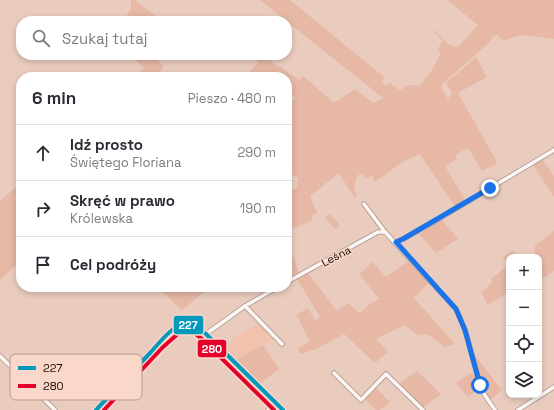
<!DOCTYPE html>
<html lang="pl">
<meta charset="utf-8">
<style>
body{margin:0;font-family:"Space Grotesk",sans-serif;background:#f7f7f7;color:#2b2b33}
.controls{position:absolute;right:12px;bottom:12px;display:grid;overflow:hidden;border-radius:8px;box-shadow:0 2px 6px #0003}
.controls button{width:36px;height:36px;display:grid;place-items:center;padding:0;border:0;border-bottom:1px solid #e1e1e2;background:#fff;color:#2b2b33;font:20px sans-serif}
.stop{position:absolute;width:12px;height:12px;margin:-9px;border:3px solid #1a73e8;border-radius:50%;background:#fff}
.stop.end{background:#1a73e8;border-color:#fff;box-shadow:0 1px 4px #0008}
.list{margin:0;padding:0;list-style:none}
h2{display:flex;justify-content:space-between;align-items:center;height:52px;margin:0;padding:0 16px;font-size:17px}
h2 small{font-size:13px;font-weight:400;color:#7c7c81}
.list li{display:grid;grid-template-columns:26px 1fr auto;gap:12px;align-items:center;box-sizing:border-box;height:56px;padding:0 16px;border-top:1px solid #e1e1e2}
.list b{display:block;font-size:15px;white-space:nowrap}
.list p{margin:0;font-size:13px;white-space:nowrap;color:#7c7c81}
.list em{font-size:13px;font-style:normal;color:#7c7c81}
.icon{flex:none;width:22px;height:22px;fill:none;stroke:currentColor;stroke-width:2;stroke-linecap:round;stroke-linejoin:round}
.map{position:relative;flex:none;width:554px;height:410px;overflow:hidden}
.search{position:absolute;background:#fff;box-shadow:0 2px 6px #0003;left:16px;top:16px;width:276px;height:44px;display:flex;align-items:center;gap:10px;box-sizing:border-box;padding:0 14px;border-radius:16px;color:#7c7c81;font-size:15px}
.panel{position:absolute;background:#fff;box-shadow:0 2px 6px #0003;left:16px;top:72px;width:276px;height:220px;border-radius:16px}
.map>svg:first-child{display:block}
.built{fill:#f1c2ad}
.green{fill:#e6b8a5}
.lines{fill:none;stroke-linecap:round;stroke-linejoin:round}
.minor-casing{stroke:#baa298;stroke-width:5.5}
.tertiary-casing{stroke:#baa298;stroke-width:6}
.minor{stroke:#fcf7f5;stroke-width:3.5}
.tertiary{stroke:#fcf7f5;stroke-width:4.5}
.bus-1-casing{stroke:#f9d7c9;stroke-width:7}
.bus-2-casing{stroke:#f9d7c9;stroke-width:7}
.bus-1{stroke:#0299ba;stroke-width:4}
.bus-2{stroke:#e4002b;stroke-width:4}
.route{stroke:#1a73e8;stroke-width:5}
.labels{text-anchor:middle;stroke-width:3;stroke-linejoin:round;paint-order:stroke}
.street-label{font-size:11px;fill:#170602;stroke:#f9d7c9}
.key{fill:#f9d7c9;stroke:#b5988d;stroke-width:1}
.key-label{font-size:11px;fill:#170602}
.line-badge{stroke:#f9d7c9;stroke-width:1.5}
.badge-label{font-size:11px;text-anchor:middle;font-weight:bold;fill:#fff}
</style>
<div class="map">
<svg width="554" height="410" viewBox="0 0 554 410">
<rect width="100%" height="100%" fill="#eaccbf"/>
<path class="built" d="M258 323 274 339 236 360 223 349 232 342 231 340Z"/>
<g class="green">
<path d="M131 0H135L162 21H123L131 9Z"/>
<path d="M260 0H290L384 77 382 83 386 86 390 83 400 90 409 85 419 86 430 73 441 53 438 49 442 41 433 31 434 30C441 37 448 47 458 47L478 25 447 0H554V39L521 35 503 41 498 35 493 36 490 42 443 83 441 88 448 99 452 93 446 83 476 57 487 77 458 93 496 160V164L482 171 468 148 455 155 457 159 445 166 465 200 455 207 420 154 404 161 375 182 372 176 366 179 362 173 357 176 354 187 357 196 355 198 347 186 339 173 310 196 317 213 311 216 313 220 287 231V192L297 188 298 178 287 171V124H288L287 105 296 98 287 91V77H245L258 63 253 56 254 55H264L277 66 281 67 299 80 303 76 334 103 355 89 373 103 383 98Z"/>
<path d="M137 55H148L149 56 157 55 158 61 164 66 160 71 163 77H139L137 75 144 68 135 60Z"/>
<path d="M542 159 554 176V197L533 165Z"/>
<path d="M21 183V260L0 280V201Z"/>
<path d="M330 214 340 225 335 229 325 218Z"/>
<path d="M442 220 458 239 436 253 419 234Z"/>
<path d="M554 231V271L539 281V257H521L524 255H534L535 246Z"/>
<path d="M287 237 299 273 287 280Z"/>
<path d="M513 250 519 257H509V292L488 305 481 293 492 282 491 279 508 265 503 257Z"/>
<path d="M410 260 430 282 414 298 455 344 445 347 427 334 417 335 405 325 376 339 388 352 375 363 344 334 316 349 300 354 298 348 310 341 296 315 308 308 315 320 320 317 297 279 308 273 337 311 348 303 358 312H361L370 304 379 299 359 274 373 262 386 277Z"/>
<path d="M161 287H210L182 310 159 289Z"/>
<path d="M263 345 279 369 259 384 236 360Z"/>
<path d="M476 357 502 390 489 400 484 390 474 358Z"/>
<path d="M417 371 441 394 422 408 399 384Z"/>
<path d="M471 373 475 375 479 389 468 397 456 383Z"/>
<path d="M375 387 390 402 380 410H376L364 398Z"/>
</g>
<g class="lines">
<g class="minor-casing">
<g id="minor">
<path d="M364 204 385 232 456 309 465 330 482 391 495 410"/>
<path d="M396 242 403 239 437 220 554 150"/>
<path d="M287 282 378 232H385"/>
<path d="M245 306 282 344"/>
<path d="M206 334 245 306 278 287"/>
<path d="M0 356 55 410"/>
<path d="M334 373 361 400 386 374 423 410"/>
<path d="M268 410 275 403"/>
<path d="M518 410 554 387"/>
</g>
</g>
<g class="tertiary-casing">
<path id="tertiary" d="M96 410 159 343 173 330 178 326 189 325 196 327 206 334 283 410"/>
</g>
<use href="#minor" class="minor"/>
<use href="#tertiary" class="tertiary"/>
<g class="bus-1-casing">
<path id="bus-1" d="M96 410C114 391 133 371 151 352 157 345 171 329 178 326 188 322 198 328 206 334L283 410"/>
</g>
<g class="bus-2-casing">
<path id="bus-2" d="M104 410 163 347 180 332 188 331 193 332 202 339 274 410"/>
</g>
<use href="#bus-1" class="bus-1"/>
<use href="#bus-2" class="bus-2"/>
</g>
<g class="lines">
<path class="route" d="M480 385 465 330 456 309 396 242 403 239 490 188"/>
</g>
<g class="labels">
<g class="street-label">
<text transform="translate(336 256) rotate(-28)" y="4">Leśna</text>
</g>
</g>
<rect x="10" y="354" width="132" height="46" rx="6" class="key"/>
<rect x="18" y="366" width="18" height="4" fill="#0299ba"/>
<rect x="18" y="384" width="18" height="4" fill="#e4002b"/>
<g class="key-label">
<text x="43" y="372">227</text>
<text x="43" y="390">280</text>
</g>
<g class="line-badge">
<rect x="173" y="315" width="31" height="20" rx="4" fill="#0299ba"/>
<rect x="197" y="339" width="30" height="19" rx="4" fill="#e4002b"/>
</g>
<g class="badge-label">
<text x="188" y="329">227</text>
<text x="212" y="353">280</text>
</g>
</svg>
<div class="controls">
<button>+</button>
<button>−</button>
<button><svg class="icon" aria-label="locate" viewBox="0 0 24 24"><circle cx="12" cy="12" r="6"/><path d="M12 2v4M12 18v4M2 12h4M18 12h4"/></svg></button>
<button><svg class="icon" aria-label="layers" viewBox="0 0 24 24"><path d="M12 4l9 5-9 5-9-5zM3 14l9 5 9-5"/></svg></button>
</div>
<div class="stop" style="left:480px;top:385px"></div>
<div class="stop end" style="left:490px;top:188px"></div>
<div class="search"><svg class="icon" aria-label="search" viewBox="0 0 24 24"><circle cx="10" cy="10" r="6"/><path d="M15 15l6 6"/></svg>Szukaj tutaj</div>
<section class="panel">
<h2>6 min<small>Pieszo · 480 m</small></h2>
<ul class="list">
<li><svg class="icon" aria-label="ahead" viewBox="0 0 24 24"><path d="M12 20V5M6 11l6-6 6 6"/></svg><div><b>Idź prosto</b><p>Świętego Floriana</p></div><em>290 m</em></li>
<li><svg class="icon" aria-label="right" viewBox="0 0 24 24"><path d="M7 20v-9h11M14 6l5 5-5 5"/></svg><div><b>Skręć w prawo</b><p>Królewska</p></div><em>190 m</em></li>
<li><svg class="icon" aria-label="arrive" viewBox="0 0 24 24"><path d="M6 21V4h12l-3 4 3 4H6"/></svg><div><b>Cel podróży</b></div></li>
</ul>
</section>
</div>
